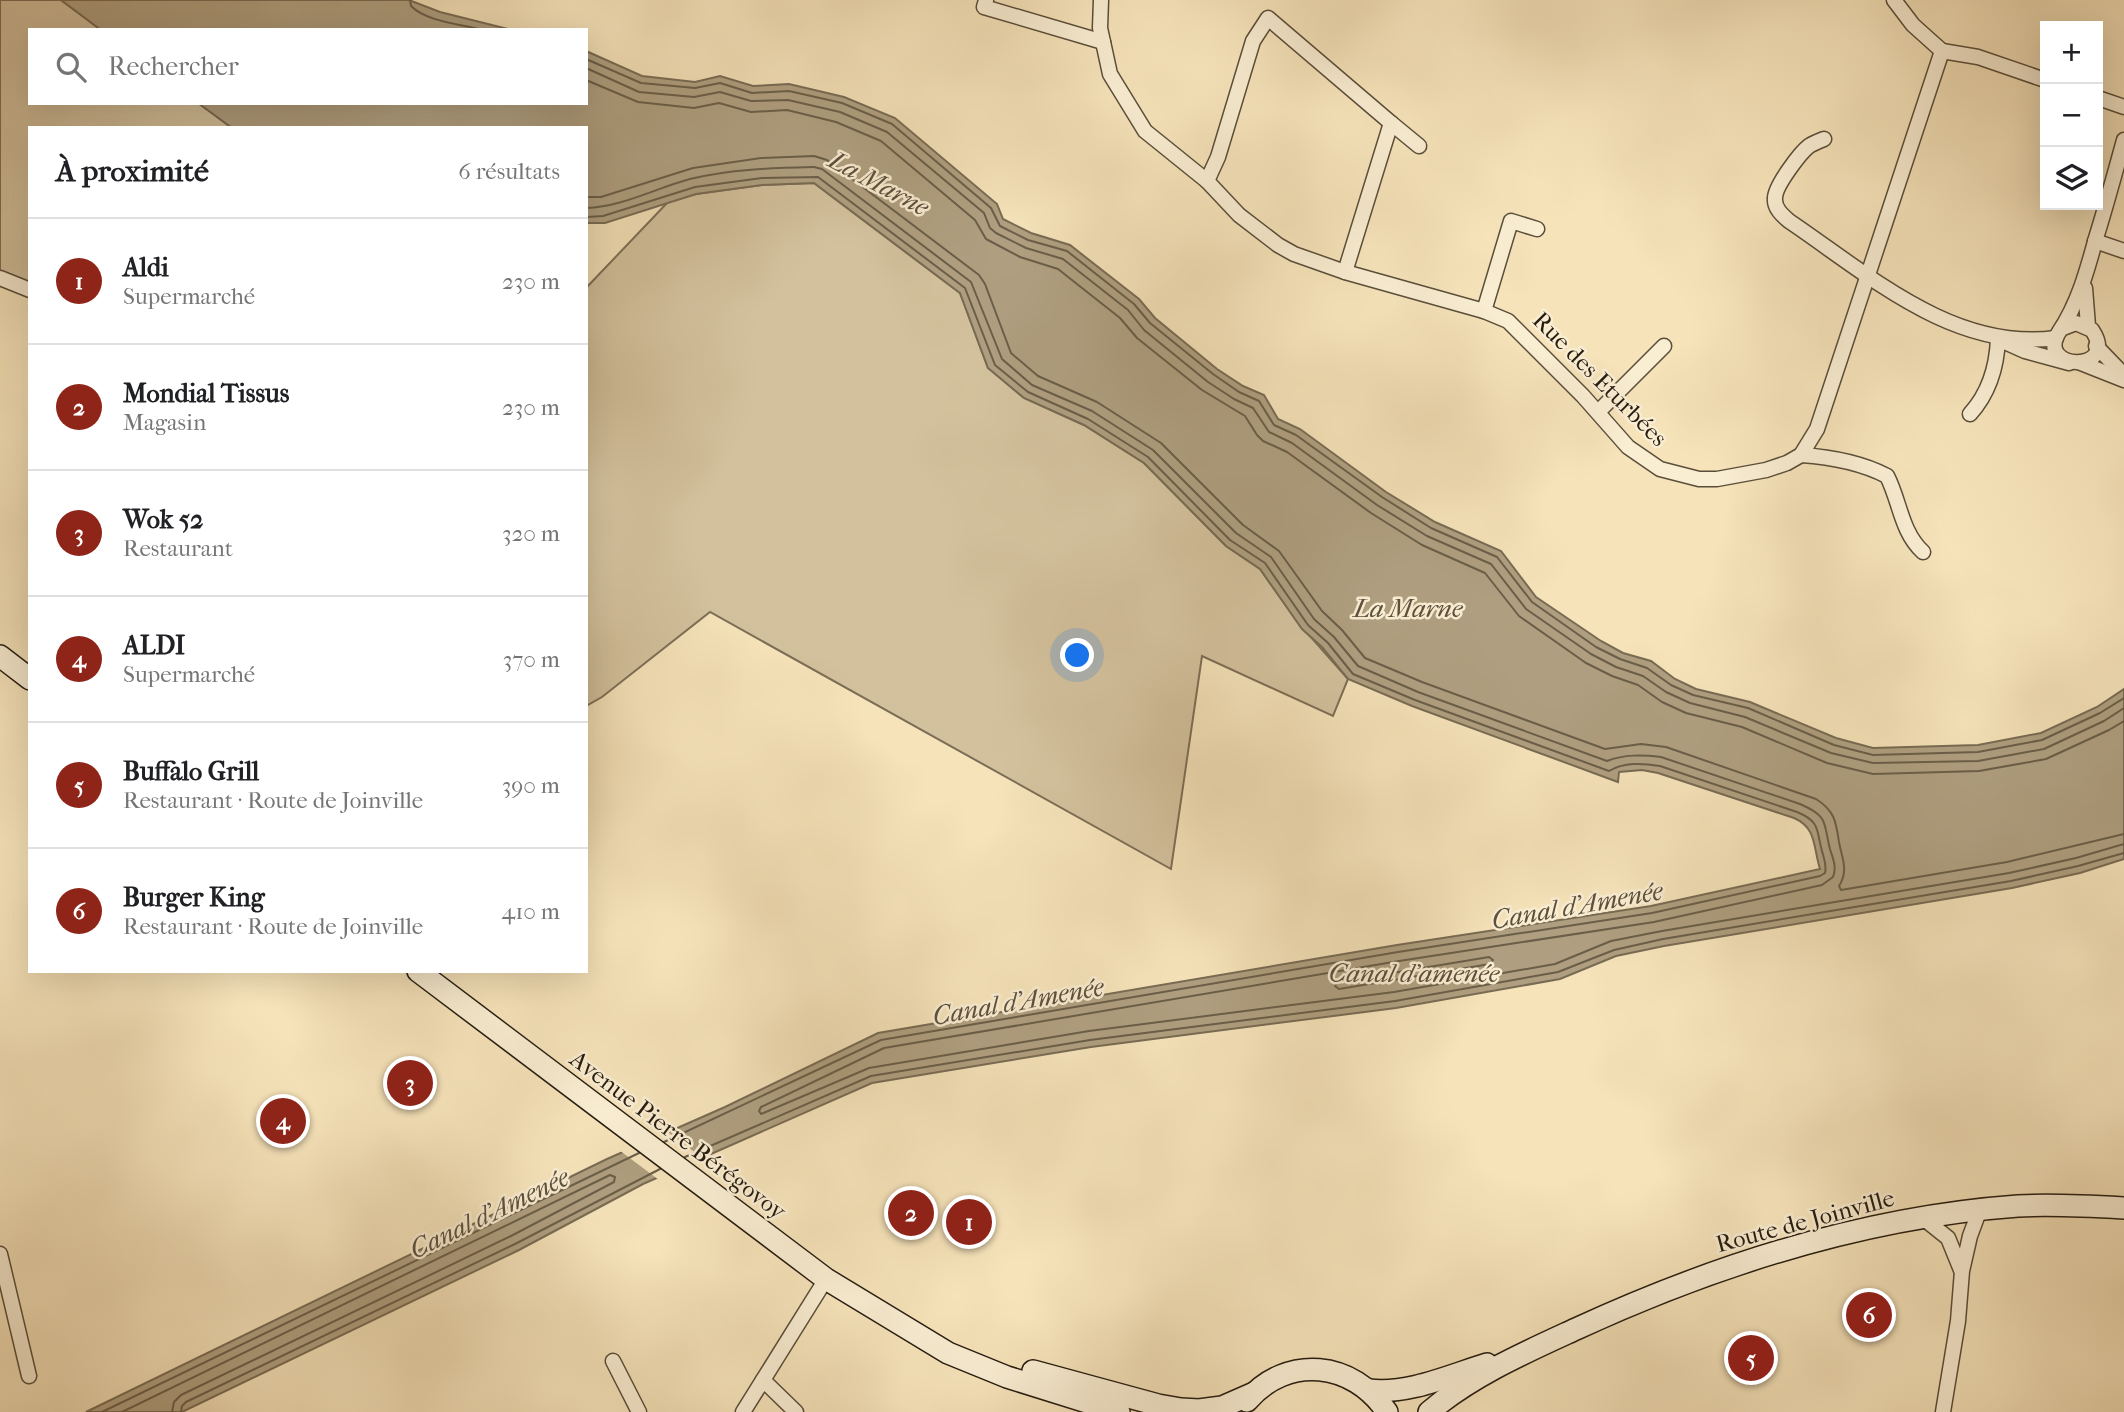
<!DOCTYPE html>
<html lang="fr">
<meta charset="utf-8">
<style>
body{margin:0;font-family:"IM FELL French Canon",serif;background:#f2f2f2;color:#202124}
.controls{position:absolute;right:21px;top:21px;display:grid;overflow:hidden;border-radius:0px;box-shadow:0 7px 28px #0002}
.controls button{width:63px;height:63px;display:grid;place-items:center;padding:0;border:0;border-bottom:2px solid #e0e0e0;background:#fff;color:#202124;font:35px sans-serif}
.you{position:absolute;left:1078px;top:656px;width:24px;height:24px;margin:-18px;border:5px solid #fff;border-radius:50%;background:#1a73e8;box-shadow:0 0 0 10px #1a73e833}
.badge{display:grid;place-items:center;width:46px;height:46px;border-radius:50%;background:#8f2418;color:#fff;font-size:23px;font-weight:700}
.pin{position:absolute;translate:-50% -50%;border:4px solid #fff;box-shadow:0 2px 7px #0006}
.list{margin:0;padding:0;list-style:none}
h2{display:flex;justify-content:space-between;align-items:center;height:91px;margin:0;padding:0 28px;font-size:30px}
h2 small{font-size:23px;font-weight:400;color:#757577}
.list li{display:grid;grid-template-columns:46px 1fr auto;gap:21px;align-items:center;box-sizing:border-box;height:126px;padding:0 28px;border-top:2px solid #e0e0e0}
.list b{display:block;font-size:26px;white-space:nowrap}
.list p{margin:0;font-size:23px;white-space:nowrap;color:#757577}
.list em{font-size:23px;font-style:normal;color:#757577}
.icon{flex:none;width:38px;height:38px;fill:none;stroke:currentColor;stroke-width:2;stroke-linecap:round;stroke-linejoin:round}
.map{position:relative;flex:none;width:2124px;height:1412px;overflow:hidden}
.search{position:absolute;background:#fff;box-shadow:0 7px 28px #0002;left:28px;top:28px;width:560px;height:77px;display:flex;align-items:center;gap:18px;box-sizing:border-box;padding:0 24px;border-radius:0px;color:#757577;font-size:26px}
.panel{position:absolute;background:#fff;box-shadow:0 7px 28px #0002;left:28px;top:126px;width:560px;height:847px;border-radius:0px}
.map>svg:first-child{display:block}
.green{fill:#d3c19d;stroke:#7c6e56;stroke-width:2}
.water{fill:#af9f80;stroke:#786b53;stroke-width:2}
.pier{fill:#f6e3ba}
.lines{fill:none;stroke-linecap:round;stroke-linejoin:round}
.shore{stroke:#6a5e48;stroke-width:2}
.minor-casing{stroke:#5a4e3a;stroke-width:17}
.secondary-casing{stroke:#261c10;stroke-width:24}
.minor{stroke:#f9edd2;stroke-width:14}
.secondary{stroke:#f9edd2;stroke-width:21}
.labels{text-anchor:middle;stroke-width:5;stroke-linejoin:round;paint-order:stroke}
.street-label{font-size:24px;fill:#261c10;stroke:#f9edd2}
.water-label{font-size:26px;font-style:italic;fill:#5d503d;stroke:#f9edd2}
</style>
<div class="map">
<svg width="2124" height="1412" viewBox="0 0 2124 1412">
<rect width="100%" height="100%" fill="#f6e3ba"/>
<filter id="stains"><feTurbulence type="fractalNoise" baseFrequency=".00286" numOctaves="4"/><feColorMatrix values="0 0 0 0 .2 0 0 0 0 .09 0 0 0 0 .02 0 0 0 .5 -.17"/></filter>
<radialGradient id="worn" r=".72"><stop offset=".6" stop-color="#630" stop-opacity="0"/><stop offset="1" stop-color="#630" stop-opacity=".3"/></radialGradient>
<g class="green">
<path d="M0 0H61L101 30H30V103H199L232 128H30V283L0 271Z"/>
<path d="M814 183 960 293 988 368 1024 398 1084 425 1144 463 1226 546 1260 569 1300 625 1348 679 1333 716 1202 656 1171 869 710 612 602 697 586 706V288L668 202 696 194 762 185Z"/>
</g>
<g class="water">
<path d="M61 0H409L440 12 512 30H101Z"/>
<path d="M586 51 642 76 695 82 720 76 753 86 789 84 844 97 895 118 997 204 1003 219 1031 233 1070 245 1139 299 1155 318 1217 369 1243 386 1264 395 1278 419 1300 429 1386 492 1435 522 1501 551 1536 597 1601 641 1623 653 1651 661 1675 679 1696 689 1750 702 1836 738 1873 748 1978 745 2041 733 2097 707 2124 689V859L2080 873 2012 888 1664 946 1616 956 1560 979 1396 1008 1091 1047 872 1083 643 1184 519 1250 182 1412H86L607 1159 725 1107 878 1033 1397 945 1651 906 1820 869C1813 847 1817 828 1794 818L1658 773 1642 770 1619 772 1618 782 1412 706 1348 679 1322 647 1302 629 1260 569 1226 546 1144 463 1084 425 1024 398 988 368 960 293 814 183 762 185 696 194 605 223H586V128H232L198 103H586Z"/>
</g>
<path class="pier" d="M665 1130 705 1160 659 1180 619 1150Z"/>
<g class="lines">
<g class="shore">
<path d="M410 0 411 6C427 22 461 24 483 30"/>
<path d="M586 59 641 83 695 88 720 83 752 93 789 91 842 103 892 124 991 208 1000 226 1028 240 1067 251 1134 304 1150 323 1213 374 1239 392 1259 401 1274 425 1296 435 1382 497 1431 528 1497 557 1532 602 1596 647 1620 659 1647 668 1671 685 1693 695 1748 708 1834 745 1873 755 1978 752 2042 740 2100 713 2124 698"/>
<path d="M586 68 639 92 694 97 720 92 751 101 788 100 840 112 887 132 984 213 990 228 996 233 1026 248 1063 259 1128 310 1144 330 1208 382 1234 399 1253 408 1269 432 1292 443 1377 505 1427 536 1491 564 1526 609 1591 654 1616 667 1643 676 1666 692 1690 703 1745 717 1831 753 1873 763 1978 761 2044 749 2104 721 2124 708"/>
<path d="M586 80 638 102 694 108 719 103 751 112 787 110 836 122 881 141 975 220 986 239 1020 257 1058 269 1120 318 1137 338 1202 390 1245 416 1257 435 1263 441 1287 452 1371 513 1422 545 1485 573 1519 616 1586 663 1612 676 1638 685 1662 702 1686 713 1742 727 1827 763 1873 774 1979 771 2046 759 2109 730 2124 721"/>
<path d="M586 197H601L693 168 761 158 814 156 827 160 979 275 985 284 1011 353 1038 376 1097 402 1161 443 1243 525 1279 551 1322 611 1342 630 1365 658 1422 682 1605 749 1641 744 1666 747 1816 799C1835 811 1836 822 1839 842 1842 859 1849 870 1839 886L1841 890 2007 862 2124 834"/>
<path d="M586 208C622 207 656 188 690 179 730 169 773 168 814 167L822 169 971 282 1002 359 1032 385 1092 411 1153 450 1236 533 1271 557 1314 619 1334 637 1358 666 1418 692 1607 761C1624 754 1643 755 1661 757L1800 804C1830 817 1823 823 1830 849 1833 859 1837 867 1833 877L1822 885 1654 922 1399 961 884 1048 761 1107 759 1111 761 1114 869 1068 1089 1031 1394 992 1555 964 1611 941 1662 931 2009 873 2076 858 2124 844"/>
<path d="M586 217 603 216 695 187 762 178 818 177 965 288 995 365 1028 392 1088 419 1148 457 1230 540 1265 563 1308 625 1328 643 1353 674 1415 700 1609 771C1624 762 1642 763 1660 766L1797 812C1821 822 1816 830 1822 851 1824 859 1827 865 1825 873L1820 876 1652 913 1398 952 881 1040 664 1142"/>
<path d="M1489 957 1493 960 1490 964 1339 989 1335 986 1338 982Z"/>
<path d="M685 1157 871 1076 1090 1040 1395 1001 1558 972 1614 950 1663 939 2011 881 2078 866 2124 853"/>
<path d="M102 1412 639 1153"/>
<path d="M122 1412 610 1175 615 1177 614 1182 511 1236 181 1395 174 1402 172 1412"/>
<path d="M181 1412 182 1406 186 1402 515 1244 660 1169"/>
</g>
<g class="minor-casing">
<g id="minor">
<path d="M986 0 984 7 1103 42"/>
<path d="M1101 0 1100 28 1110 74 1145 131 1207 181 1239 215 1278 245 1294 254 1345 272 1484 311 1508 321 1583 396 1628 447 1660 469 1699 479H1717L1766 470 1787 463 1801 455 1817 429 1942 51"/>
<path d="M1894 0 1913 25 1942 51"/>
<path d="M1942 51 1978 57 2045 80"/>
<path d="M2098 98 2124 107"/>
<path d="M1391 123 1419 146"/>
<path d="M1824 139C1819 141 1814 143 1809 146 1800 153 1775 186 1775 198 1774 208 1782 215 1789 221 1869 275 1954 352 2056 338"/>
<path d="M1207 181 1218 157 1253 41 1268 18 1391 123 1345 272"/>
<path d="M2095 241 2124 251"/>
<path d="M0 278 30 290"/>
<path d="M2085 288 2088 326"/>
<path d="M1484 311 1511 221 1537 229"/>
<path d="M2063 328 2076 323 2092 330C2121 374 2034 371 2059 332 2078 304 2087 271 2096 238 2106 206 2115 173 2124 140"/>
<path d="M2005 342 2025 351 2069 363"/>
<path d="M2096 346 2124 375"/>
<path d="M2081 363 2124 380"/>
<path d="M1598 412 1664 346"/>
<path d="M1970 414C1989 393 1997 367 1998 338"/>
<path d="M1801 455C1831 457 1860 462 1887 476 1900 501 1901 532 1923 552"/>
<path d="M1923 1218 1948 1238 1961 1270"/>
<path d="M0 1254 29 1376"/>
<path d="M613 1361 639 1412"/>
<path d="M763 1380 826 1279"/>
<path d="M743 1412 763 1380 796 1412"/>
<path d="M1943 1412 1958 1321 1962 1271 1970 1236 1980 1209"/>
</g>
</g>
<g class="secondary-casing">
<g id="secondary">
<path d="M0 656 30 679"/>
<path d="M418 971 826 1279 948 1353 1007 1377 1119 1412"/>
<path d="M1033 1371 1158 1405 1181 1409 1199 1410 1222 1407 1254 1393"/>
<path d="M1369 1390C1407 1395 1451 1375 1487 1364"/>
<path d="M1247 1401C1287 1354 1353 1361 1387 1412"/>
<path d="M1429 1412C1471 1376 1526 1352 1576 1329 1715 1265 1864 1217 2018 1206 2053 1204 2089 1206 2124 1208"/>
</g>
</g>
<use href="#minor" class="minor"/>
<use href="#secondary" class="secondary"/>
</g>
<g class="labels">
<g class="street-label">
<text transform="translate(1600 379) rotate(45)" y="8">Rue des Eturbées</text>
<text transform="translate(678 1135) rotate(37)" y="8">Avenue Pierre Bérégovoy</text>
<text transform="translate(1805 1221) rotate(-15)" y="8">Route de Joinville</text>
</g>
<g class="water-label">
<text transform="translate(879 183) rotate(28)" y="9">La Marne</text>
<text x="1408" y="617">La Marne</text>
<text transform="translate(1577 905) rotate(-10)" y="9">Canal d'Amenée</text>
<text x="1414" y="982">Canal d'amenée</text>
<text transform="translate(1018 1001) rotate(-10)" y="9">Canal d'Amenée</text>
<text transform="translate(489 1213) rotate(-26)" y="9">Canal d'Amenée</text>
</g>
</g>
<rect width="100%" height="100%" filter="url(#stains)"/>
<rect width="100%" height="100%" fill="url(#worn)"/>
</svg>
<div class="controls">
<button>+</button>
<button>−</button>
<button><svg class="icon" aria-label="layers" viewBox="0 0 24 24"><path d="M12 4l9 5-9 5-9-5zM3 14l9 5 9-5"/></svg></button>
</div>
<div class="you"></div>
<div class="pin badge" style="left:969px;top:1222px">1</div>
<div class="pin badge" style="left:911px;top:1213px">2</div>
<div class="pin badge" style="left:410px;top:1083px">3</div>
<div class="pin badge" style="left:283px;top:1121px">4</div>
<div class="pin badge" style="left:1751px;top:1358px">5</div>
<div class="pin badge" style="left:1869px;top:1315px">6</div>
<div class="search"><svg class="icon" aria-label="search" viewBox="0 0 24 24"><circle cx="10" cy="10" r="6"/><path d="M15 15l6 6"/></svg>Rechercher</div>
<section class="panel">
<h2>À proximité<small>6 résultats</small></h2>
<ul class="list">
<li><span class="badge">1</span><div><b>Aldi</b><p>Supermarché</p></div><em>230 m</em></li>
<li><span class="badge">2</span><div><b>Mondial Tissus</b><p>Magasin</p></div><em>230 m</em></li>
<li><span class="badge">3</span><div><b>Wok 52</b><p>Restaurant</p></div><em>320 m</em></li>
<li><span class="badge">4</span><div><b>ALDI</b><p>Supermarché</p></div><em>370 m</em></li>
<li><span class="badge">5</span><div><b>Buffalo Grill</b><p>Restaurant · Route de Joinville</p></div><em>390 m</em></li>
<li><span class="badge">6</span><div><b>Burger King</b><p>Restaurant · Route de Joinville</p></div><em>410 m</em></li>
</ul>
</section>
</div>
